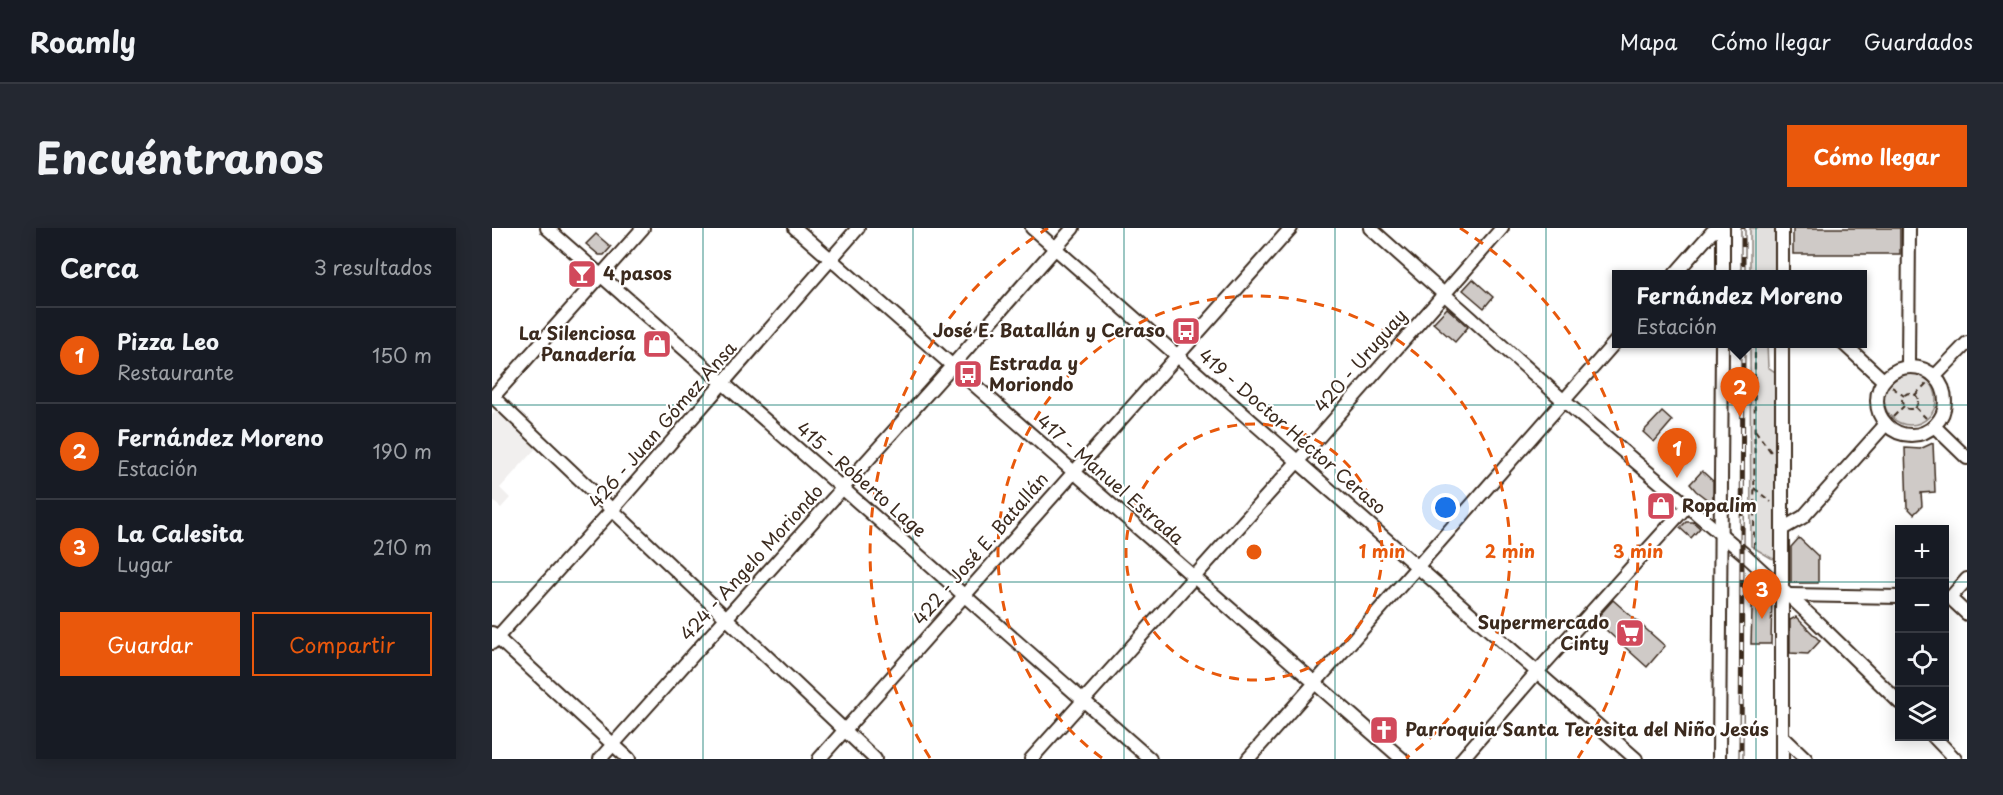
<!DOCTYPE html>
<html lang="es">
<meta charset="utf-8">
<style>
body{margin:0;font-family:"Playpen Sans",sans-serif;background:#242831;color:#f1f3f6}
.controls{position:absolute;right:18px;bottom:18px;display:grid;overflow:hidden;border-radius:0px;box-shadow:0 3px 15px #0003}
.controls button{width:54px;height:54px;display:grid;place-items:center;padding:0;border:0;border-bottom:2px solid #363941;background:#171b24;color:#f1f3f6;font:30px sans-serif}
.you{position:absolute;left:954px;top:280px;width:21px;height:21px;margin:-15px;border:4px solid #fff;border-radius:50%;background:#1a73e8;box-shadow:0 0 0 9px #1a73e833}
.badge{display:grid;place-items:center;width:39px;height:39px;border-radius:50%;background:#ea580c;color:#fff;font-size:20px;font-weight:700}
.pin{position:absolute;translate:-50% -50px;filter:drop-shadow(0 2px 3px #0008)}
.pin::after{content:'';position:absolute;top:32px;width:21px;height:18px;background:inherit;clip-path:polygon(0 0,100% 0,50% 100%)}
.popup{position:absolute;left:1120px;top:42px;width:255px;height:78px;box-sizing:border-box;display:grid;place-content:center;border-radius:0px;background:#171b24;filter:drop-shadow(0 2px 4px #0005);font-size:20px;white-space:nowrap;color:#9ea1a6}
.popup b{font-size:22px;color:#f1f3f6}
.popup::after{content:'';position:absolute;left:50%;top:100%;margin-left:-12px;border:12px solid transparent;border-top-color:#171b24}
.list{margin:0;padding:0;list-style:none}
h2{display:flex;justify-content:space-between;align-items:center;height:78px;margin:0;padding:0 24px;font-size:26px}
h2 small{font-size:20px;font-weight:400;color:#9ea1a6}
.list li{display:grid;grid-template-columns:39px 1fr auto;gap:18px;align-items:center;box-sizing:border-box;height:96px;padding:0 24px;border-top:2px solid #363941}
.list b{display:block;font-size:22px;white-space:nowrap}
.list p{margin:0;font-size:20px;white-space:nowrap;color:#9ea1a6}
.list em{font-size:20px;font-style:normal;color:#9ea1a6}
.actions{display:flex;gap:12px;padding:18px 24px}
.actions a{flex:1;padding:14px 0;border:2px solid #ea580c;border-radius:0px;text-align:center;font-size:21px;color:#ea580c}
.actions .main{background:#ea580c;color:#fff}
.icon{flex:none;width:33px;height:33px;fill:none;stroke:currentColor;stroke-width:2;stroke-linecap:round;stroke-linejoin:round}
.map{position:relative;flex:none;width:1475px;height:531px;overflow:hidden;border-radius:0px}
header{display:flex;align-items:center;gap:36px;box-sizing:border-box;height:84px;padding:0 30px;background:#171b24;border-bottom:2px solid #363941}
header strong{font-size:28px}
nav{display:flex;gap:33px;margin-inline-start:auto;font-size:21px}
.intro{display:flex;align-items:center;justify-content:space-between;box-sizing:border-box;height:144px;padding:0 36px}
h1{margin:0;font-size:42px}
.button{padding:15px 27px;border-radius:0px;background:#ea580c;color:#fff;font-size:21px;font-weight:700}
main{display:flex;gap:36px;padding:0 36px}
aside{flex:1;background:#171b24;border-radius:0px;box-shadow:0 3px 15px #0003}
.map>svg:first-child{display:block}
.built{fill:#f1efee}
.green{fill:#e2e0de;stroke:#8e857e;stroke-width:1.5}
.building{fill:#cfcac7;stroke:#3b2a1e;stroke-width:1.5}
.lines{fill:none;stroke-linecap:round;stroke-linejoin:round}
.minor-casing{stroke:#3b2a1e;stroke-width:16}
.path{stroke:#3b2a1e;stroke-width:2;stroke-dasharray:6 4.5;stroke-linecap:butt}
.minor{stroke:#fff;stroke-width:12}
.rail-casing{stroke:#3b2a1e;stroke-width:5}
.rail{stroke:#fff;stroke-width:3;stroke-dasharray:9;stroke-linecap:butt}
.grid{fill:none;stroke:#0f766e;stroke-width:1.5;stroke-opacity:0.55}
.ring{fill:none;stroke:#e8590c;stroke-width:3;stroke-dasharray:10 8}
.labels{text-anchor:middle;stroke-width:4.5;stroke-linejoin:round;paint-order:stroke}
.poi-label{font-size:18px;font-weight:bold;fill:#3b2a1e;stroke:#fff;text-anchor:start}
.street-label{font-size:18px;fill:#3b2a1e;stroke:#fff}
.centre{fill:#e8590c;stroke:#fff;stroke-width:3}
.ring-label{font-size:18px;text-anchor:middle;font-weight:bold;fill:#e8590c;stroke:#fff;stroke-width:4.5;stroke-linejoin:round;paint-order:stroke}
</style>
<header>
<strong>Roamly</strong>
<nav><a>Mapa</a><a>Cómo llegar</a><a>Guardados</a></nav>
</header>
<div class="intro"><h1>Encuéntranos</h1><a class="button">Cómo llegar</a></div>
<main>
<aside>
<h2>Cerca<small>3 resultados</small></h2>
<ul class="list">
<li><span class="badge">1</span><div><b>Pizza Leo</b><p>Restaurante</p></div><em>150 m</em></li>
<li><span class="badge">2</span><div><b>Fernández Moreno</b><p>Estación</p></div><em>190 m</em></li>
<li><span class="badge">3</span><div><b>La Calesita</b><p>Lugar</p></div><em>210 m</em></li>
</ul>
<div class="actions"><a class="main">Guardar</a><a>Compartir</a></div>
</aside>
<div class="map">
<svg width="1475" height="531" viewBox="0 0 1475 531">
<rect width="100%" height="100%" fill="#fff"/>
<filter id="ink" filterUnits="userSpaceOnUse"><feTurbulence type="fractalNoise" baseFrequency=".0167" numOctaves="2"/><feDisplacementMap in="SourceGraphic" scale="12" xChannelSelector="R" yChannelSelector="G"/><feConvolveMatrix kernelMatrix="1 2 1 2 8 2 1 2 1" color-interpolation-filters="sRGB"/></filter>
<g filter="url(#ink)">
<path class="built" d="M6 181 45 219 8 260 18 270 9 280 0 272V187Z"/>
<g class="green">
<rect x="1258" y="0" width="28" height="46"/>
<path d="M1258 116H1275L1276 139 1283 144V331L1279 330 1259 318Z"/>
<circle cx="1418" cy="171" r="26"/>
</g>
<g class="building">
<rect x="1301" y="0" width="107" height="26"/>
<path d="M104 6 119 19 112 27H107L94 16Z"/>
<path d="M981 51 1001 69 992 80 971 62Z"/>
<path d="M955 80 976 99 963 114 941 95Z"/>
<path d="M163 106 174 116 161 131 150 122Z"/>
<path d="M1170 184 1180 193 1162 214 1151 204Z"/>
<path d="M1441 215 1443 264 1429 265 1430 278 1422 286 1415 279 1413 220 1428 221Z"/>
<path d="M1210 243 1221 253V276L1204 263 1198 256Z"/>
<path d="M1168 266 1177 274 1178 280 1169 290 1157 278Z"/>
<path d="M1194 294H1201L1208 300 1199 310 1188 300Z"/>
<path d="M1307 310 1326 328V355H1299V319Z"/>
<path d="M1261 350 1280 366 1279 416H1259Z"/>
<path d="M1121 372 1173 418 1155 439 1103 392Z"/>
<path d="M1304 389 1328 413 1316 426 1298 425V392Z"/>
</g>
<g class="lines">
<g class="minor-casing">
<g id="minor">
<path d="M55 0 658 531"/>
<path d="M303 0 910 531"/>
<path d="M540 0 1144 531"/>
<path d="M878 0 1072 173 1251 325 1323 392 1408 475"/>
<path d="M1183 46 1220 4 1231 2"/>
<path d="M1231 46V0"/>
<path d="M1290 46V0"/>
<path d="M1352 116 1391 152"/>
<path d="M1416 138 1417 0"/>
<circle cx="1419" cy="173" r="34"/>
<path d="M1443 148 1475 115"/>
<path d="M0 168 383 531"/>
<path d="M0 170 151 0"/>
<path d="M1442 198 1475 230"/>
<path d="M1290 301 1311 289 1394 196"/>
<path d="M1297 367 1408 369"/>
<path d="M1452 370H1458L1475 351"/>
<path d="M1458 370 1475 386"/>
<path d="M0 405 137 531"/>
<path d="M0 415 120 282 366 0"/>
<path d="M1290 508 1314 531"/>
<path d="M1441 508 1463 531"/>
<path d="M108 531 460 138 581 0"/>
<path d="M327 531 799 0"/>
<path d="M539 531 806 233 1010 0"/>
<path d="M756 531 1125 112"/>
<path d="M970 531 1045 444 1195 278"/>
<path d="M1227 531 1230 116"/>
<path d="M1290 531V116"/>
</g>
</g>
<g class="path">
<path d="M1400 159 1412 168"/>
<circle cx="1418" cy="173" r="8"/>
<path d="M1423 167 1436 154"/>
<path d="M1423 179 1434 190"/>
<path d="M1401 189 1412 178"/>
<path d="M1263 202 1279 224"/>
<path d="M1262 260 1279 274"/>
<path d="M1262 320 1263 116"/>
</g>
<use href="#minor" class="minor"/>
<g class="rail-casing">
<g id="rail">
<path d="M1251 46V0"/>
<path d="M1249 531 1251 116"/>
</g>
</g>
<use href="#rail" class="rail"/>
</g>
</g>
<path class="grid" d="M211 0V531M421 0V531M632 0V531M843 0V531M1054 0V531M1264 0V531M0 177H1475M0 354H1408M1452 354H1475"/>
<g class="ring">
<circle cx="762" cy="324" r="128"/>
<path d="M610 530A256 256 0 1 1 914 530"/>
<path d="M438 530A384 384 0 0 1 556 0M968 0A384 384 0 0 1 1086 530"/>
</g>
<defs>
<g id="bar-square" transform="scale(1.5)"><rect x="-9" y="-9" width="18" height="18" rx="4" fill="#d1495b" stroke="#fff"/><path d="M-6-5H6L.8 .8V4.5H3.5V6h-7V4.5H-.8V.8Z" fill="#fff"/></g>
<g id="bus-square" transform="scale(1.5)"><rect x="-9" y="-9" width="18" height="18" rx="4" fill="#d1495b" stroke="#fff"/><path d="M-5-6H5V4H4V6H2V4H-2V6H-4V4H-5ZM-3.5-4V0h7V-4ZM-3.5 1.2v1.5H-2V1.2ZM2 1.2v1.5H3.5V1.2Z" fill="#fff"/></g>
<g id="shop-square" transform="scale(1.5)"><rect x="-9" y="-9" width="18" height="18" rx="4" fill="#d1495b" stroke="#fff"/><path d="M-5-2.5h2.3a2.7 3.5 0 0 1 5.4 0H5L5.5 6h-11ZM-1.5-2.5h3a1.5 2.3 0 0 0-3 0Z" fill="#fff"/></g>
<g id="supermarket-square" transform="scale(1.5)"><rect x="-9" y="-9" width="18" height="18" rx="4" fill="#d1495b" stroke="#fff"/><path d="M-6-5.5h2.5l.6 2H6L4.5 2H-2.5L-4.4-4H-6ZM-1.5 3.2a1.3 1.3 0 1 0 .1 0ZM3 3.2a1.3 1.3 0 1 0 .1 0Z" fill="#fff"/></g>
<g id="church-square" transform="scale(1.5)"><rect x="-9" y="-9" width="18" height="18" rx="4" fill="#d1495b" stroke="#fff"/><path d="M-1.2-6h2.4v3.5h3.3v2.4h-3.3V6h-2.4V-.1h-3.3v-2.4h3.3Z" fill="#fff"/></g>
</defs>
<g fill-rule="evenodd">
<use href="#bar-square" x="90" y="46"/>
<use href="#bus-square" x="694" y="103"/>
<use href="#shop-square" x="165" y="116"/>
<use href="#bus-square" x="476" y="146"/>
<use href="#shop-square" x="1169" y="278"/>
<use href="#supermarket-square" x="1138" y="405"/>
<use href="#church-square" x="892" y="502"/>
</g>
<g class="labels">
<g class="poi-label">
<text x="111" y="52">4 pasos</text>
<text x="673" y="109" text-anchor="end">José E. Batallán y Ceraso</text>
<text x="144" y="112" text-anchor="end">La Silenciosa<tspan x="144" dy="21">Panadería</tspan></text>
<text x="497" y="142">Estrada y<tspan x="497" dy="21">Moriondo</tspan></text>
<text x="1190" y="284">Ropalim</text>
<text x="1117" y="401" text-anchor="end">Supermercado<tspan x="1117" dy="21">Cinty</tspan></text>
<text x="913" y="508">Parroquia Santa Teresita del Niño Jesús</text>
</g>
<g class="street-label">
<text transform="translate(869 133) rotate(-49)" y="6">420 - Uruguay</text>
<text transform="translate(171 197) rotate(-49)" y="6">426 - Juan Gómez Ansa</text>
<text transform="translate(800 204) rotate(41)" y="6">419 - Doctor Héctor Ceraso</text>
<text transform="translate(369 252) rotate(41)" y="6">415 - Roberto Lage</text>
<text transform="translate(618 252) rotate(41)" y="6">417 - Manuel Estrada</text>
<text transform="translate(489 321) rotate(-49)" y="6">422 - José E. Batallán</text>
<text transform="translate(260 335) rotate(-48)" y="6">424 - Angelo Moriondo</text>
</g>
</g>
<circle cx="762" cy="324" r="9" class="centre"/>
<g class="ring-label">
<text x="890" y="330">1 min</text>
<text x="1018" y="330">2 min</text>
<text x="1146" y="330">3 min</text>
</g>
</svg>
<div class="controls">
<button>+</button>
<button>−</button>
<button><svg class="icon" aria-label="locate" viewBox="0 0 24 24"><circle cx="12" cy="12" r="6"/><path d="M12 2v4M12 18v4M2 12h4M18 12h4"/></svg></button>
<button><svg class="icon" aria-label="layers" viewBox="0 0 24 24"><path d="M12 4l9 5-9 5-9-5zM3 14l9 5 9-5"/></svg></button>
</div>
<div class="you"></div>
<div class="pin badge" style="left:1185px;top:250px">1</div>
<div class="pin badge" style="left:1248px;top:189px">2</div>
<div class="popup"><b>Fernández Moreno</b>Estación</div>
<div class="pin badge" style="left:1270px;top:391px">3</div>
</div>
</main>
